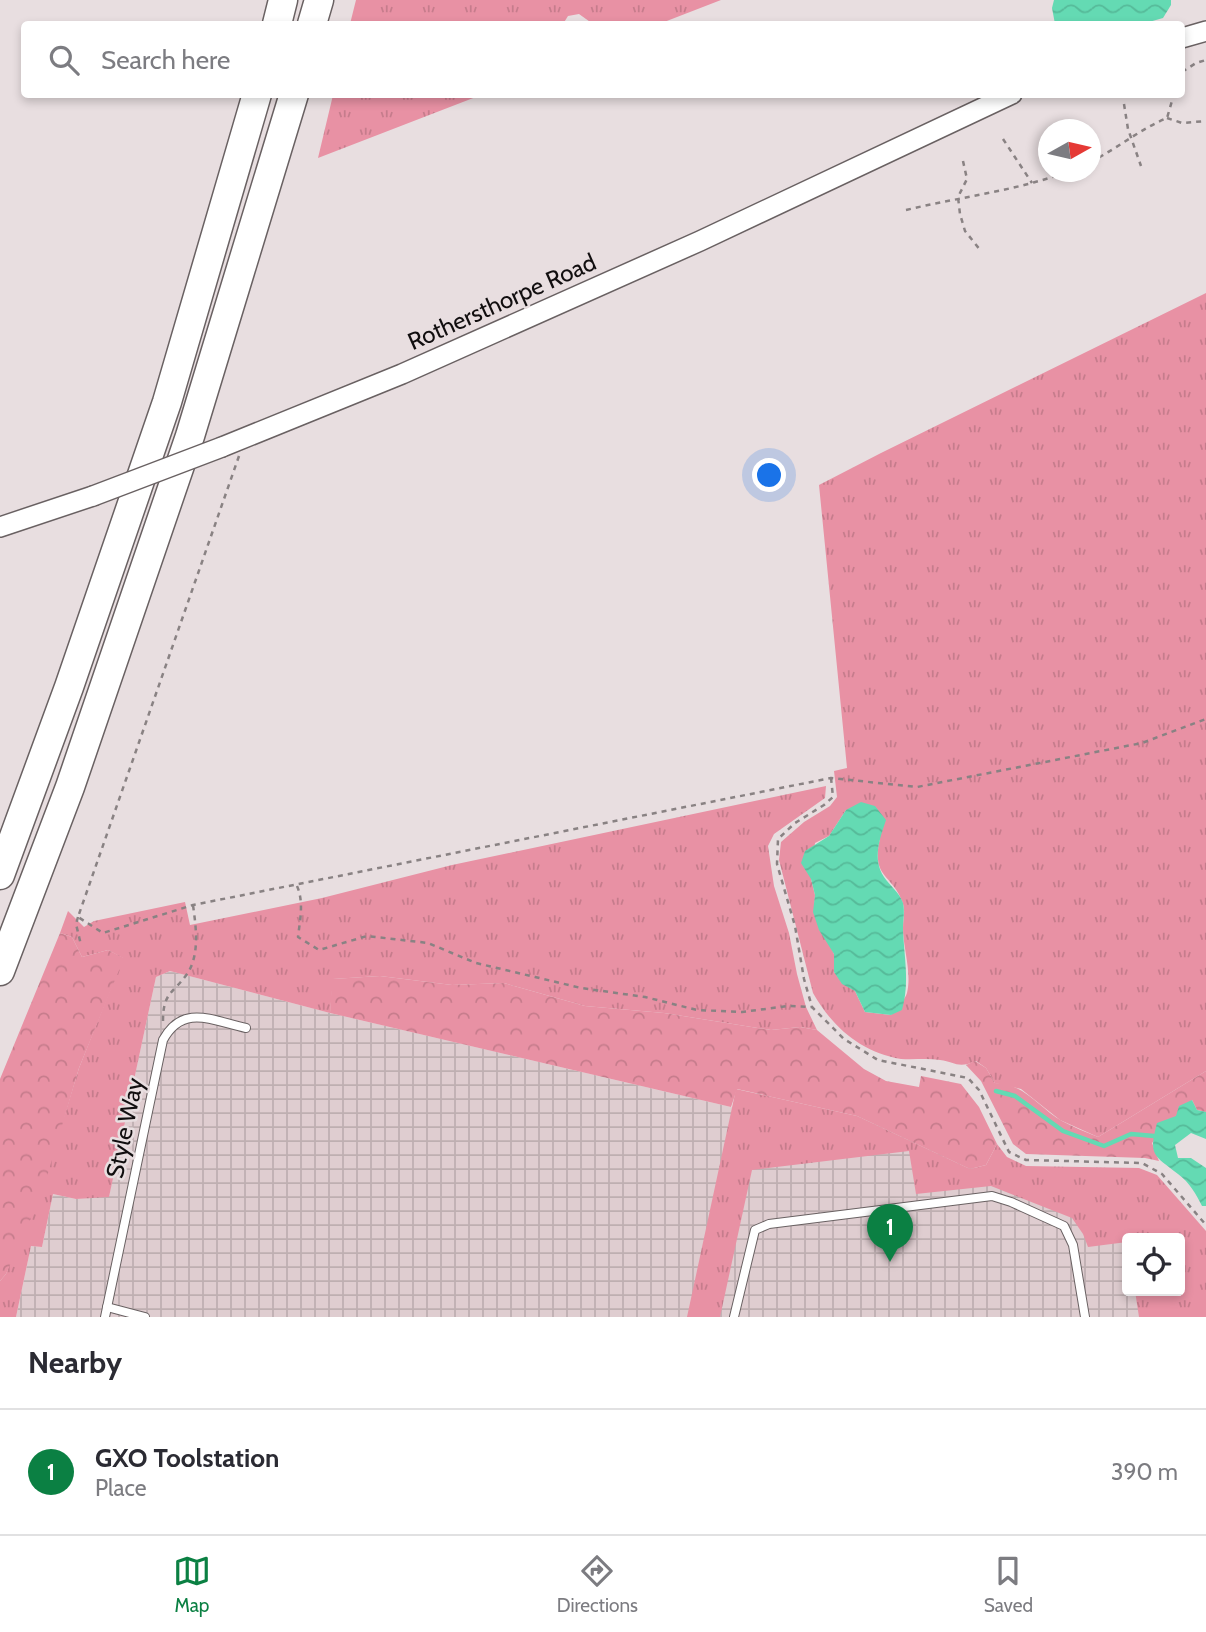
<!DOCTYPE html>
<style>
body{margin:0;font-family:Cabin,sans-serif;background:#f2f2f3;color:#2b2b33}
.controls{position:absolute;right:21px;bottom:21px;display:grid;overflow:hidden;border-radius:7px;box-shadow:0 4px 10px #0003}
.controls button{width:63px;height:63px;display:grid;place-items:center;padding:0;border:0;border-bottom:2px solid #e1e1e2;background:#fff;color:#2b2b33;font:35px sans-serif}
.compass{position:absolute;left:1038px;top:119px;width:63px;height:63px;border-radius:50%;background:#fff;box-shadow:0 4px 10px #0003;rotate:82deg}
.you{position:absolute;left:770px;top:476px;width:24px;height:24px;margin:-18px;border:5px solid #fff;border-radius:50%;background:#1a73e8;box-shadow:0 0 0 10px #1a73e833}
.badge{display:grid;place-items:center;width:46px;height:46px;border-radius:50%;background:#0b8043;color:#fff;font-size:23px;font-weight:700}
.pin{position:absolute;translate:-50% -58px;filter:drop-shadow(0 2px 4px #0008)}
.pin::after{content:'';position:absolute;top:37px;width:24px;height:21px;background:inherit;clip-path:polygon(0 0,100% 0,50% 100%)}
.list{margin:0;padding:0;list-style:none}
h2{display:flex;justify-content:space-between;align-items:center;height:91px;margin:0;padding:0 28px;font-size:30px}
h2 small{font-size:23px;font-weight:400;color:#7c7c81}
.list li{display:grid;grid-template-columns:46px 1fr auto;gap:21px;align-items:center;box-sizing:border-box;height:126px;padding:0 28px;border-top:2px solid #e1e1e2}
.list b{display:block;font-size:26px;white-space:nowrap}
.list p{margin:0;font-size:23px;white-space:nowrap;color:#7c7c81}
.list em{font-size:23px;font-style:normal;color:#7c7c81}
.icon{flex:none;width:38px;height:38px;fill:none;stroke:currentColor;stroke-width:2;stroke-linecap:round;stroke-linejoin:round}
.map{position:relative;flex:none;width:1206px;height:1317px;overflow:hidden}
.search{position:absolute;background:#fff;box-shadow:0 4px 10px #0003;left:21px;right:21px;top:21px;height:77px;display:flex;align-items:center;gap:18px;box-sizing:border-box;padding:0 24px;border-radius:7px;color:#7c7c81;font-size:26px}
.sheet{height:217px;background:#fff}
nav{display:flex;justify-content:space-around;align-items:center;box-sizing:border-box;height:98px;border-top:2px solid #e1e1e2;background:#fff;font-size:19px;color:#7c7c81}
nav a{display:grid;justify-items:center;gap:4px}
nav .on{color:#0b8043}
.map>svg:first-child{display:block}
.industrial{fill:url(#industrial-grid)}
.grass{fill:url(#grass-tufts);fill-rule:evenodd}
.forest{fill:url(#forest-crowns)}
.water{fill:url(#water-waves)}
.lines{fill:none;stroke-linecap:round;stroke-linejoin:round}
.stream{stroke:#64dab3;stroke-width:4.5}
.service-casing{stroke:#696162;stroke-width:10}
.tertiary-casing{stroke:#696162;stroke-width:22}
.motorway-casing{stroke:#696162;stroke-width:31}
.path{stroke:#898283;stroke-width:2.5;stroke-dasharray:5 5;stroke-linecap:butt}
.service{stroke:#fff;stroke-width:8}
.tertiary{stroke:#fff;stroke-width:19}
.motorway{stroke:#fff;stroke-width:28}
.tertiary-bridge-casing{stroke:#696162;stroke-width:22;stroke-linecap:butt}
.tertiary-bridge{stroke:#fff;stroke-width:19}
.labels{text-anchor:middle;stroke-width:5;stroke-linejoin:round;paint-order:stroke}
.street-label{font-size:24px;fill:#110e0f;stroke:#e8dee0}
</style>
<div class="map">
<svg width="1206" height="1317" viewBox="0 0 1206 1317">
<defs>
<pattern id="industrial-grid" width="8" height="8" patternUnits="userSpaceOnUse" patternTransform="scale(1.75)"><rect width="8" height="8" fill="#dfcdd0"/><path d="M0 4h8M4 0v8" fill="none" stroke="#beafb1"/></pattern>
<pattern id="grass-tufts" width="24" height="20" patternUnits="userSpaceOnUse" patternTransform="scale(1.75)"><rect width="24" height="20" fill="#e891a4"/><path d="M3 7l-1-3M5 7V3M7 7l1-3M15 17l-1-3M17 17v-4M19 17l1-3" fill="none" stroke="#c67c8c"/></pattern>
<pattern id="forest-crowns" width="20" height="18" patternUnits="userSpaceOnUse" patternTransform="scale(1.75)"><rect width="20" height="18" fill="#e891a4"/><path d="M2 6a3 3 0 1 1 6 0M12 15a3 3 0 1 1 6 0" fill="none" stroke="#c67c8c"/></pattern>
<pattern id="water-waves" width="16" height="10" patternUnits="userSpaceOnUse" patternTransform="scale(1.75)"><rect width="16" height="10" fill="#64dab3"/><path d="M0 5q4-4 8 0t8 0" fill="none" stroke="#56ba99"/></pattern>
</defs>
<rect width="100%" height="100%" fill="#e8dee0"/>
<path class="industrial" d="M170 971 330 1013 731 1107 857 1116 1127 1238V1291H1177L1180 1317H16L31 1246 42 1247 53 1194 76 1199 109 1196 156 977Z"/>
<g class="grass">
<path d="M356 0H721L659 24H593L579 14 568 16 563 24H350Z"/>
<path d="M333 95V94L481 95 318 158Z"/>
<path d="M1206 293V1071L1098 1137 1060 1120 1021 1089 995 1083 986 1068 976 1061C958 1069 955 1062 940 1060 927 1058 914 1060 901 1059 861 1052 833 1028 813 993L779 860 781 842 804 822 830 806 837 797 834 771 847 768 819 485 881 453ZM846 810 880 838C871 878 891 873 902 901 906 910 903 918 903 928 903 948 912 972 907 993 905 1000 896 1008 891 1015L865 1012 855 991 834 972V954L814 912 815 895 811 879 815 843 829 836Z"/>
<path d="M826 786 825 798 774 834 768 846 774 886 789 933 797 974 806 1007 817 1030 800 1027 771 1030 664 1013 585 1006 504 983 452 985 380 976 333 979 330 1013 170 971 156 977 109 1197 76 1199 53 1194 42 1247 31 1246 16 1317H0V1281L6 1274 65 1114 79 1068 123 958 108 950 82 957 72 937 60 933 68 911 84 927 94 921 185 902 190 925 322 898 452 865Z"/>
<path d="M736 1089 857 1116 970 1169 986 1165 997 1144 1007 1157 1026 1166 1139 1168 1157 1175 1206 1231V1317H1139L1135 1291H1180V1238H1127V1242L1088 1247 1083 1234 1072 1218 991 1186 916 1194 909 1151 752 1170 720 1317H687Z"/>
</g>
<g class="forest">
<path d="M60 933 72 937 82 957 108 950 124 958 79 1068 43 1190 6 1274 0 1281V1079Z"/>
<path d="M380 976 452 985 504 983 585 1006 664 1013 771 1030 800 1027 817 1030 864 1069 886 1081 919 1087 921 1076 961 1084 979 1107 997 1144 986 1165 970 1169 857 1116 737 1089 731 1107 330 1013 332 979Z"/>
<path d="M975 1061 986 1068 995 1083C1024 1083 1039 1108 1062 1121 1073 1127 1086 1132 1098 1137L1206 1071V1112L1197 1110 1192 1100 1152 1143 1159 1161 1145 1158 1026 1154 1013 1144 981 1081 966 1065Z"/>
</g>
<g class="water">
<path d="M1054 0H1171V5L1163 18 1142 24H1055L1052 8Z"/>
<path d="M861 802 875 806 886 820C880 838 872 859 884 877 890 886 899 892 903 903 905 912 903 920 903 929 904 958 910 982 902 1010L891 1015 865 1012 855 991 842 984 834 972V954L819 930 813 912 815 895 811 879 801 863 805 851 829 836 846 810Z"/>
<path d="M1192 1100 1197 1110 1206 1112V1139L1191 1133 1175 1145 1178 1158H1191L1206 1168V1206H1202C1196 1194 1190 1183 1178 1174 1154 1155 1148 1156 1157 1123L1176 1116 1179 1106Z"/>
</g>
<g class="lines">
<path class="stream" d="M996 1091 1015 1096 1063 1131 1104 1146 1131 1134 1154 1136"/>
<g class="service-casing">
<g id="service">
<path d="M107 1307 145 1317"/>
<path d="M105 1317 163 1040C183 1003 213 1021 246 1028"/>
<path d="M734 1317 755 1230 769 1224 992 1196 1011 1202 1064 1226 1073 1245 1085 1317"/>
</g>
</g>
<g class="tertiary-casing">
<g id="tertiary">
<path d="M1182 38 1206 31"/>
<path d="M222 447 402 374 700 241 1012 94"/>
<path d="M0 527 93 496"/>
</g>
</g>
<g class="motorway-casing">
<g id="motorway">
<path d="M277 24 283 0"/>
<path d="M312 24 319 0"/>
<path d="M0 875 69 687 167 402 257 94"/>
<path d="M0 971 70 787 190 436 294 94"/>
</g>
</g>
<g class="path">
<path d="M1182 72 1196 63 1206 60"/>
<path d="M1124 104 1128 129 1141 166"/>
<path d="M1167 118 1182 123 1206 121"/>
<path d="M1003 139 1032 183"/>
<path d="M963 161 967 179 958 197 960 214 965 231 981 251"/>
<path d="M1090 162C1117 149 1140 129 1167 118L1174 94"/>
<path d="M906 210C960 197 1015 191 1067 172"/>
<path d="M239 456 78 917 103 933 193 905 831 778 917 787 1142 743 1206 719"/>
<path d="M831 778 833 797 824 805 795 823 778 839 777 864 795 926 804 979 812 1007 844 1039 878 1060 968 1078 979 1090 1009 1152 1026 1160 1142 1163 1162 1174 1206 1225"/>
<path d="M297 886C304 902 300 920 298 937L319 950 367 936 428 943 476 963 535 977 581 988 645 997 697 1010 742 1012 788 1006 812 1007"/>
<path d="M78 917 76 924 81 945"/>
<path d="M163 1021C163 992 173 994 187 974 200 955 196 927 193 905"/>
</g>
<use href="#service" class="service"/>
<use href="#tertiary" class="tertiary"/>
<use href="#motorway" class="motorway"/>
<g class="tertiary-bridge-casing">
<path id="tertiary-bridge" d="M93 496 222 447"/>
</g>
<use href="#tertiary-bridge" class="tertiary-bridge"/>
</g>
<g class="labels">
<g class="street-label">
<text transform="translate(502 302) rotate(-24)" y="8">Rothersthorpe Road</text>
<text transform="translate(125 1128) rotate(-78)" y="8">Style Way</text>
</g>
</g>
</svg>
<div class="controls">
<button><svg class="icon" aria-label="locate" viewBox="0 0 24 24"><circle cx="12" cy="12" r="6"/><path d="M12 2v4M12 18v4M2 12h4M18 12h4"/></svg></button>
</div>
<svg class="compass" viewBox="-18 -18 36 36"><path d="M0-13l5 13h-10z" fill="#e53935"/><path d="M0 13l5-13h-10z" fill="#7c7c81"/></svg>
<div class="you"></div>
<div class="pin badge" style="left:890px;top:1262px">1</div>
<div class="search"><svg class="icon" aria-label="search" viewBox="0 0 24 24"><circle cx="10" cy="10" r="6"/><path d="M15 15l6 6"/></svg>Search here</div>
</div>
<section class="sheet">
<h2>Nearby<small></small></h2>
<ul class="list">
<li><span class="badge">1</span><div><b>GXO Toolstation</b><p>Place</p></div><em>390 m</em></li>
</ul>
</section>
<nav>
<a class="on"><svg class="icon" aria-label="map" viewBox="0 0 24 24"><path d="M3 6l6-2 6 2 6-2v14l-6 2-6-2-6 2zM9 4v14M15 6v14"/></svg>Map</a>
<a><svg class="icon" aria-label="directions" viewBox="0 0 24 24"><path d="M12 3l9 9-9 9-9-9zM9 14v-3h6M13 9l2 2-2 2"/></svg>Directions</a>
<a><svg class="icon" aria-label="saved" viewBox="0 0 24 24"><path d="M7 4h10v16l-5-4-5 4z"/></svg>Saved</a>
</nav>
